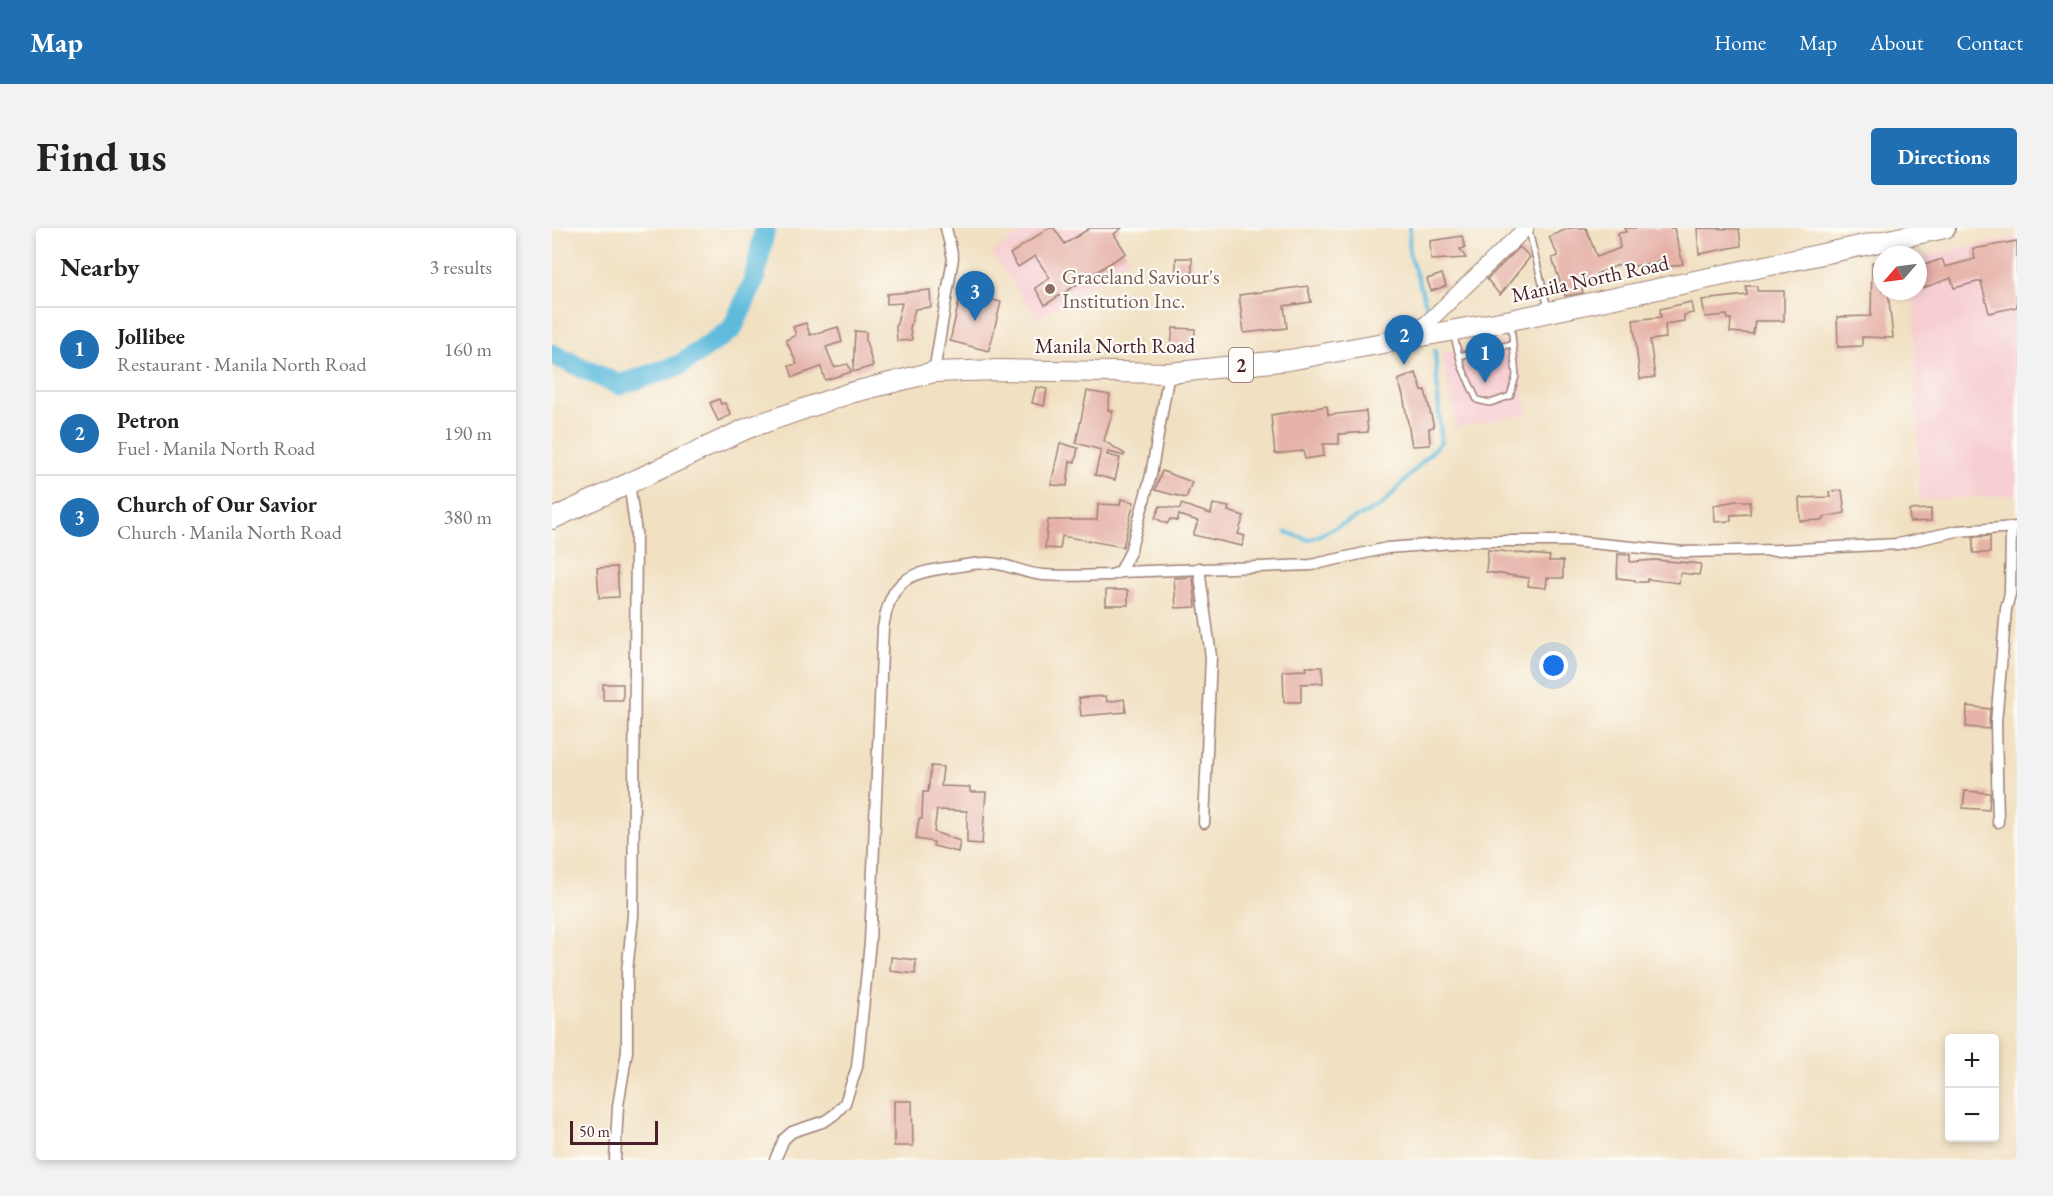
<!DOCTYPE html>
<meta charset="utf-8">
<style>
body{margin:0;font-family:"EB Garamond",serif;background:#f2f2f2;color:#222}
.controls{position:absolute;right:18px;bottom:18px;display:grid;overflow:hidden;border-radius:6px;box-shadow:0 3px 9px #0003}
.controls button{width:54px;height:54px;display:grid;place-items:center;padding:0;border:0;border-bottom:2px solid #e0e0e0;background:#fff;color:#222;font:30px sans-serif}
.compass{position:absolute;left:1321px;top:18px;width:54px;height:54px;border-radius:50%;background:#fff;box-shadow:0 3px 9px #0003;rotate:242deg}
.scale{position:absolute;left:18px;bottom:15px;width:88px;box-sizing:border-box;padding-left:6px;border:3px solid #4a1f2b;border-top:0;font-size:16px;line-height:21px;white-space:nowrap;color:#4a1f2b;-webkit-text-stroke:4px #fdfcf7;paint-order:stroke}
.you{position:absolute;left:1002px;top:438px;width:21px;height:21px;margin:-15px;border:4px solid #fff;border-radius:50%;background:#1a73e8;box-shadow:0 0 0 9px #1a73e833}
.badge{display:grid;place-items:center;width:39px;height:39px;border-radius:50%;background:#1f6fb2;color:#fff;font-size:20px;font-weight:700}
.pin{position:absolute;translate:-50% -50px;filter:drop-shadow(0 2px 3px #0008)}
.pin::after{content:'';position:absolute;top:32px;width:21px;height:18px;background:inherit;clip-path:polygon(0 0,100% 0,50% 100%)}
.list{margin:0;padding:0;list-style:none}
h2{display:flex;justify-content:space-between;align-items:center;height:78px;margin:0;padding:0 24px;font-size:26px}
h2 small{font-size:20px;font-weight:400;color:#767676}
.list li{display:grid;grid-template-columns:39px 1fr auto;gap:18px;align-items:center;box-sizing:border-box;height:84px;padding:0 24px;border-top:2px solid #e0e0e0}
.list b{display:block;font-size:22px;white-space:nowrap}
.list p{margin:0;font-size:20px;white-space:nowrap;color:#767676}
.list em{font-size:20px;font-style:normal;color:#767676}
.map{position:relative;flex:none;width:1465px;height:932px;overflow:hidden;border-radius:6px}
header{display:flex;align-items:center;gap:36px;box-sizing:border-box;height:84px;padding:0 30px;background:#1f6fb2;color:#fff}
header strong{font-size:28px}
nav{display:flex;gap:33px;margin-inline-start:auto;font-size:21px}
.intro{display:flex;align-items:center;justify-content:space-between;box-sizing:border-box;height:144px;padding:0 36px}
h1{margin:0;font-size:42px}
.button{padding:15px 27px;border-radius:6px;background:#1f6fb2;color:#fff;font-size:21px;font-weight:700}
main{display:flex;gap:36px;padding:0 36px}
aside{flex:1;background:#fff;border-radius:6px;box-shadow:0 3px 9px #0003}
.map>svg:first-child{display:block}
.built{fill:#f7cfd3}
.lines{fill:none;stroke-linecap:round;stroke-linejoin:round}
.stream{stroke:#5fbbdc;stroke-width:4}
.river{stroke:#5fbbdc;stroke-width:21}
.building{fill:#e6b2a8}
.lane-casing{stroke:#9e8076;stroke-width:8}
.street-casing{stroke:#9e8076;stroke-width:13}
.secondary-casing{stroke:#9e8076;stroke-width:17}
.highway-casing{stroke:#9e8076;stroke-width:22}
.lane{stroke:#fff;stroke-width:5}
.street{stroke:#fff;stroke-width:10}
.secondary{stroke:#fff;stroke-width:15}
.highway{stroke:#fff;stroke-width:20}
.education-dot{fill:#8d6e63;stroke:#fdfcf7;stroke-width:2}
.labels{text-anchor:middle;stroke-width:4.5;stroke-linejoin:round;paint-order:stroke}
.shield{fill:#fdfcf7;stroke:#806168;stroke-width:1.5}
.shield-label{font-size:20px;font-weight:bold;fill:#4a1f2b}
.education-label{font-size:21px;fill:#785e54;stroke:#fdfcf7;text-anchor:start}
.street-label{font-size:21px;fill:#4a1f2b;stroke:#fdfcf7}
</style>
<header>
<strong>Map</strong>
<nav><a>Home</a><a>Map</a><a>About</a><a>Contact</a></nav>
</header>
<div class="intro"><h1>Find us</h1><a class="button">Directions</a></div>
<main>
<aside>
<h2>Nearby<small>3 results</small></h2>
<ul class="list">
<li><span class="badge">1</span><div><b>Jollibee</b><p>Restaurant · Manila North Road</p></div><em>160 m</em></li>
<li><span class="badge">2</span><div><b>Petron</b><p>Fuel · Manila North Road</p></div><em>190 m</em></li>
<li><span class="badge">3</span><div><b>Church of Our Savior</b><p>Church · Manila North Road</p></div><em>380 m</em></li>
</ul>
</aside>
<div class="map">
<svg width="1465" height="932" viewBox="0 0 1465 932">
<rect width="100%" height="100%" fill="#fdfcf7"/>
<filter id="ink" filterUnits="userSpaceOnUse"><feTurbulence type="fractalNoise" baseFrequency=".0167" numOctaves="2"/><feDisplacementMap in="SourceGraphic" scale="12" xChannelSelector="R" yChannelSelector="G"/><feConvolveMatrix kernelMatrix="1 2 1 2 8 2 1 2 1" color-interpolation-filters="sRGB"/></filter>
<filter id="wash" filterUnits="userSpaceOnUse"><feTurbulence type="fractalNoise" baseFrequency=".008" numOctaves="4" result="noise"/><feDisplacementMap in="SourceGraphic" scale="24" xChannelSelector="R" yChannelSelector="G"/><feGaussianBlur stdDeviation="1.35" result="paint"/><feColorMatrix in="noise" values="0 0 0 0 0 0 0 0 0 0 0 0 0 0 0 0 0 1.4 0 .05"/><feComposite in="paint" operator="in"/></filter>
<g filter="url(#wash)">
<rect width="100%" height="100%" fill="#f1e0c1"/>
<g class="built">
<path d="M475 0H557L579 30 485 92 440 25Z"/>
<path d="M1465 9V267L1367 272 1361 63H1366V29Z"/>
<path d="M963 112 976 186 904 199 890 125Z"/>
</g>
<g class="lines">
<g class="stream">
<path d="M858 0 857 24 876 82"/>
<path d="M734 304 757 312 829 278 889 214 883 123"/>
</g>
<path class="river" d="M0 126 67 157 128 137 180 101 202 53 213 0"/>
</g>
<g id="blocks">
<g class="building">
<path d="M497 0H502L513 16 538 0H570L562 6 574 25 493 77 483 60 498 50 483 28 466 39 458 26Z"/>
<path d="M1017 0H1034L1045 29 1068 20 1066 5 1074 4 1073 0H1122L1131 36 1108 41 1107 33 1072 40 1071 35 1044 46 1046 50 1029 56 1031 65 1013 68 1000 30 1006 28 997 9Z"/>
<path d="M1145 0 1187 1 1189 18 1147 26Z"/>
<path d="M910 8 913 20 908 21 914 30 879 32 878 13Z"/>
<path d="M1465 13V79L1437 85 1429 53 1402 60 1399 50 1371 60 1366 39 1390 31 1393 39 1423 31 1421 21Z"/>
<path d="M968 19 978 29 948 67 935 51Z"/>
<rect x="624" y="30" width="16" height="17"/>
<path d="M1320 34H1330V63H1336L1341 110 1310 109V118L1286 119 1285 89 1319 88Z"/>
<path d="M890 46 894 58 879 63 875 51Z"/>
<path d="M756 58 759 74 732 78 735 100 692 105 687 67Z"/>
<path d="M1194 58H1205V63H1232V93H1203L1201 106 1178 104 1179 91H1176L1175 87 1153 89 1150 72 1195 67Z"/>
<path d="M378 62 379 79 363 81 358 100 360 112 345 113 344 98 350 75 335 76V66Z"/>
<path d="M409 64 449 74 437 123 398 113Z"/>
<path d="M1139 74 1141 85 1132 87V93L1113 96 1114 110 1098 112 1103 149 1088 151 1081 92 1109 89 1108 81Z"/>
<path d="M254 95 258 107 286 99 290 114 274 119 282 139 296 136 299 144 273 152 269 139 241 149 237 138 245 136 234 112 244 107 241 99Z"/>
<path d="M621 100 643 101 642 120 619 118Z"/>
<path d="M303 103 314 104V113L321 138 301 144Z"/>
<path d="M864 145 870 163 873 162 882 199 877 200 878 217 860 218 851 167 846 152Z"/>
<path d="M484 159 495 161 492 178 480 175Z"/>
<path d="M535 163 558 167 556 182 561 183 552 213 573 226 572 228 556 224 555 227 568 230 563 252 543 247 549 222 524 215Z"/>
<path d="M167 171 169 176 173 175 179 187 166 193 158 175Z"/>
<path d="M775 178 776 187 814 183 816 204 787 206V216H771L772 228 753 231 751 223 723 226 719 187Z"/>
<path d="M508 215 526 220 523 234 518 233 515 258 499 257Z"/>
<path d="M610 243 640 254 634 270 603 262Z"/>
<path d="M1290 262 1293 285 1272 289V292L1248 293 1247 270 1278 269 1277 264Z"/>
<path d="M569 271 582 274 571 319 510 308 508 321 493 320 496 292H545L546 276 568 277Z"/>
<path d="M1184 273H1198V286L1179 287V293L1163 294 1162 277Z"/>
<path d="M629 276 659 286 661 276 677 279 676 283 692 288 686 306 693 308 690 318 641 307 646 293 627 287 625 293 618 291 615 296 603 290 608 278 628 281Z"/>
<path d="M1379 281V293L1358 294 1357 282Z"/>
<path d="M1438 308V325H1421V309Z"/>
<path d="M936 322 998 328 997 333H1011V350H995L994 360 976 358 977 350 934 344Z"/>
<path d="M1066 326 1078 327V334L1103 332 1149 336 1147 347 1128 345 1127 355 1095 351V354H1083V352L1065 350Z"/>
<path d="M65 339 67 369 47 370 45 340Z"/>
<path d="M641 349 644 379 624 380 622 350Z"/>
<rect x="554" y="362" width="22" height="15"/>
<path d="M754 439H770L771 455 749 456V474H732L731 443 755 442Z"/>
<rect x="51" y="456" width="20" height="16"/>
<path d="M554 468 555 474 572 471 574 484 529 488 527 470Z"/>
<path d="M1415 478 1438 481 1437 501 1414 499Z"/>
<path d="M379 538 391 539 389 558 418 559V564H434L430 616 415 615V583L385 582 382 604 408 613 406 624 381 618 382 614 364 611 367 591H370L371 564H376Z"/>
<path d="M1413 563 1438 565 1437 582 1411 580Z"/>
<path d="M339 729 364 732 363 746 338 743Z"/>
<path d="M342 873H360L361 918H342Z"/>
</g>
</g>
</g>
<g filter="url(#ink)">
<use href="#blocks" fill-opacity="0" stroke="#9e8076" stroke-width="1.5"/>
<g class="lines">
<g class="lane-casing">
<g id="lane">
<path d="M977 3 996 80"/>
<path d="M901 105 910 139 925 172 938 175 958 168 964 148 959 96"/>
<path d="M907 128 960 116"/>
</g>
</g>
<g class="street-casing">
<g id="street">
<path d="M382 144 401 30 394 0"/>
<path d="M647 340 659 429 652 595"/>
<path d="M568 344 759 337 835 320 927 313H1018L1132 324 1225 322 1346 316 1405 303 1465 299"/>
<path d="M1446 594 1444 495 1454 381 1458 366 1459 300"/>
<path d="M63 932 66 878 75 823V743L81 688 84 305 77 254"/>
<path d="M223 932 232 911 240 904 273 893 283 886 293 875 305 839 318 714 331 400C339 351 355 345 401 339 416 337 432 333 446 336 462 339 475 346 491 347 513 349 537 347 559 347L568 344 578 324 599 247 617 145"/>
</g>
</g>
<g class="secondary-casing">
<path id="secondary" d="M856 109 876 94 974 0"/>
</g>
<g class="highway-casing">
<path id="highway" d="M0 291 196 200 298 165 382 144 447 142 617 145 737 132 959 92 1393 0"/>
</g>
<use href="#lane" class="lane"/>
<use href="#street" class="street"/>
<use href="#secondary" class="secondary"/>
<use href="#highway" class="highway"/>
</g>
</g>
<circle class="education-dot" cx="498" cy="61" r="6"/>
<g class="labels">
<rect class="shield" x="677" y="120" width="24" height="34" rx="4.5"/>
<g class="shield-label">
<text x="689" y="144">2</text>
</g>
<g class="education-label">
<text x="510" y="56">Graceland Saviour's<tspan x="510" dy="24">Institution Inc.</tspan></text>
</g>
<g class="street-label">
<text transform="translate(1038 51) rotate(-12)" y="7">Manila North Road</text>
<text x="563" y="125">Manila North Road</text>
</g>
</g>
</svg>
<div class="controls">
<button>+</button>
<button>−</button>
</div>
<svg class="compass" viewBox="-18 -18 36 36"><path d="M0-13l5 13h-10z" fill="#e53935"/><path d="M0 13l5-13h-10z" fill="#767676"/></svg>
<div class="scale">50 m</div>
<div class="you"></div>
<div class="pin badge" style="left:933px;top:155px">1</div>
<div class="pin badge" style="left:852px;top:137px">2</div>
<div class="pin badge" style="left:423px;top:93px">3</div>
</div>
</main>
